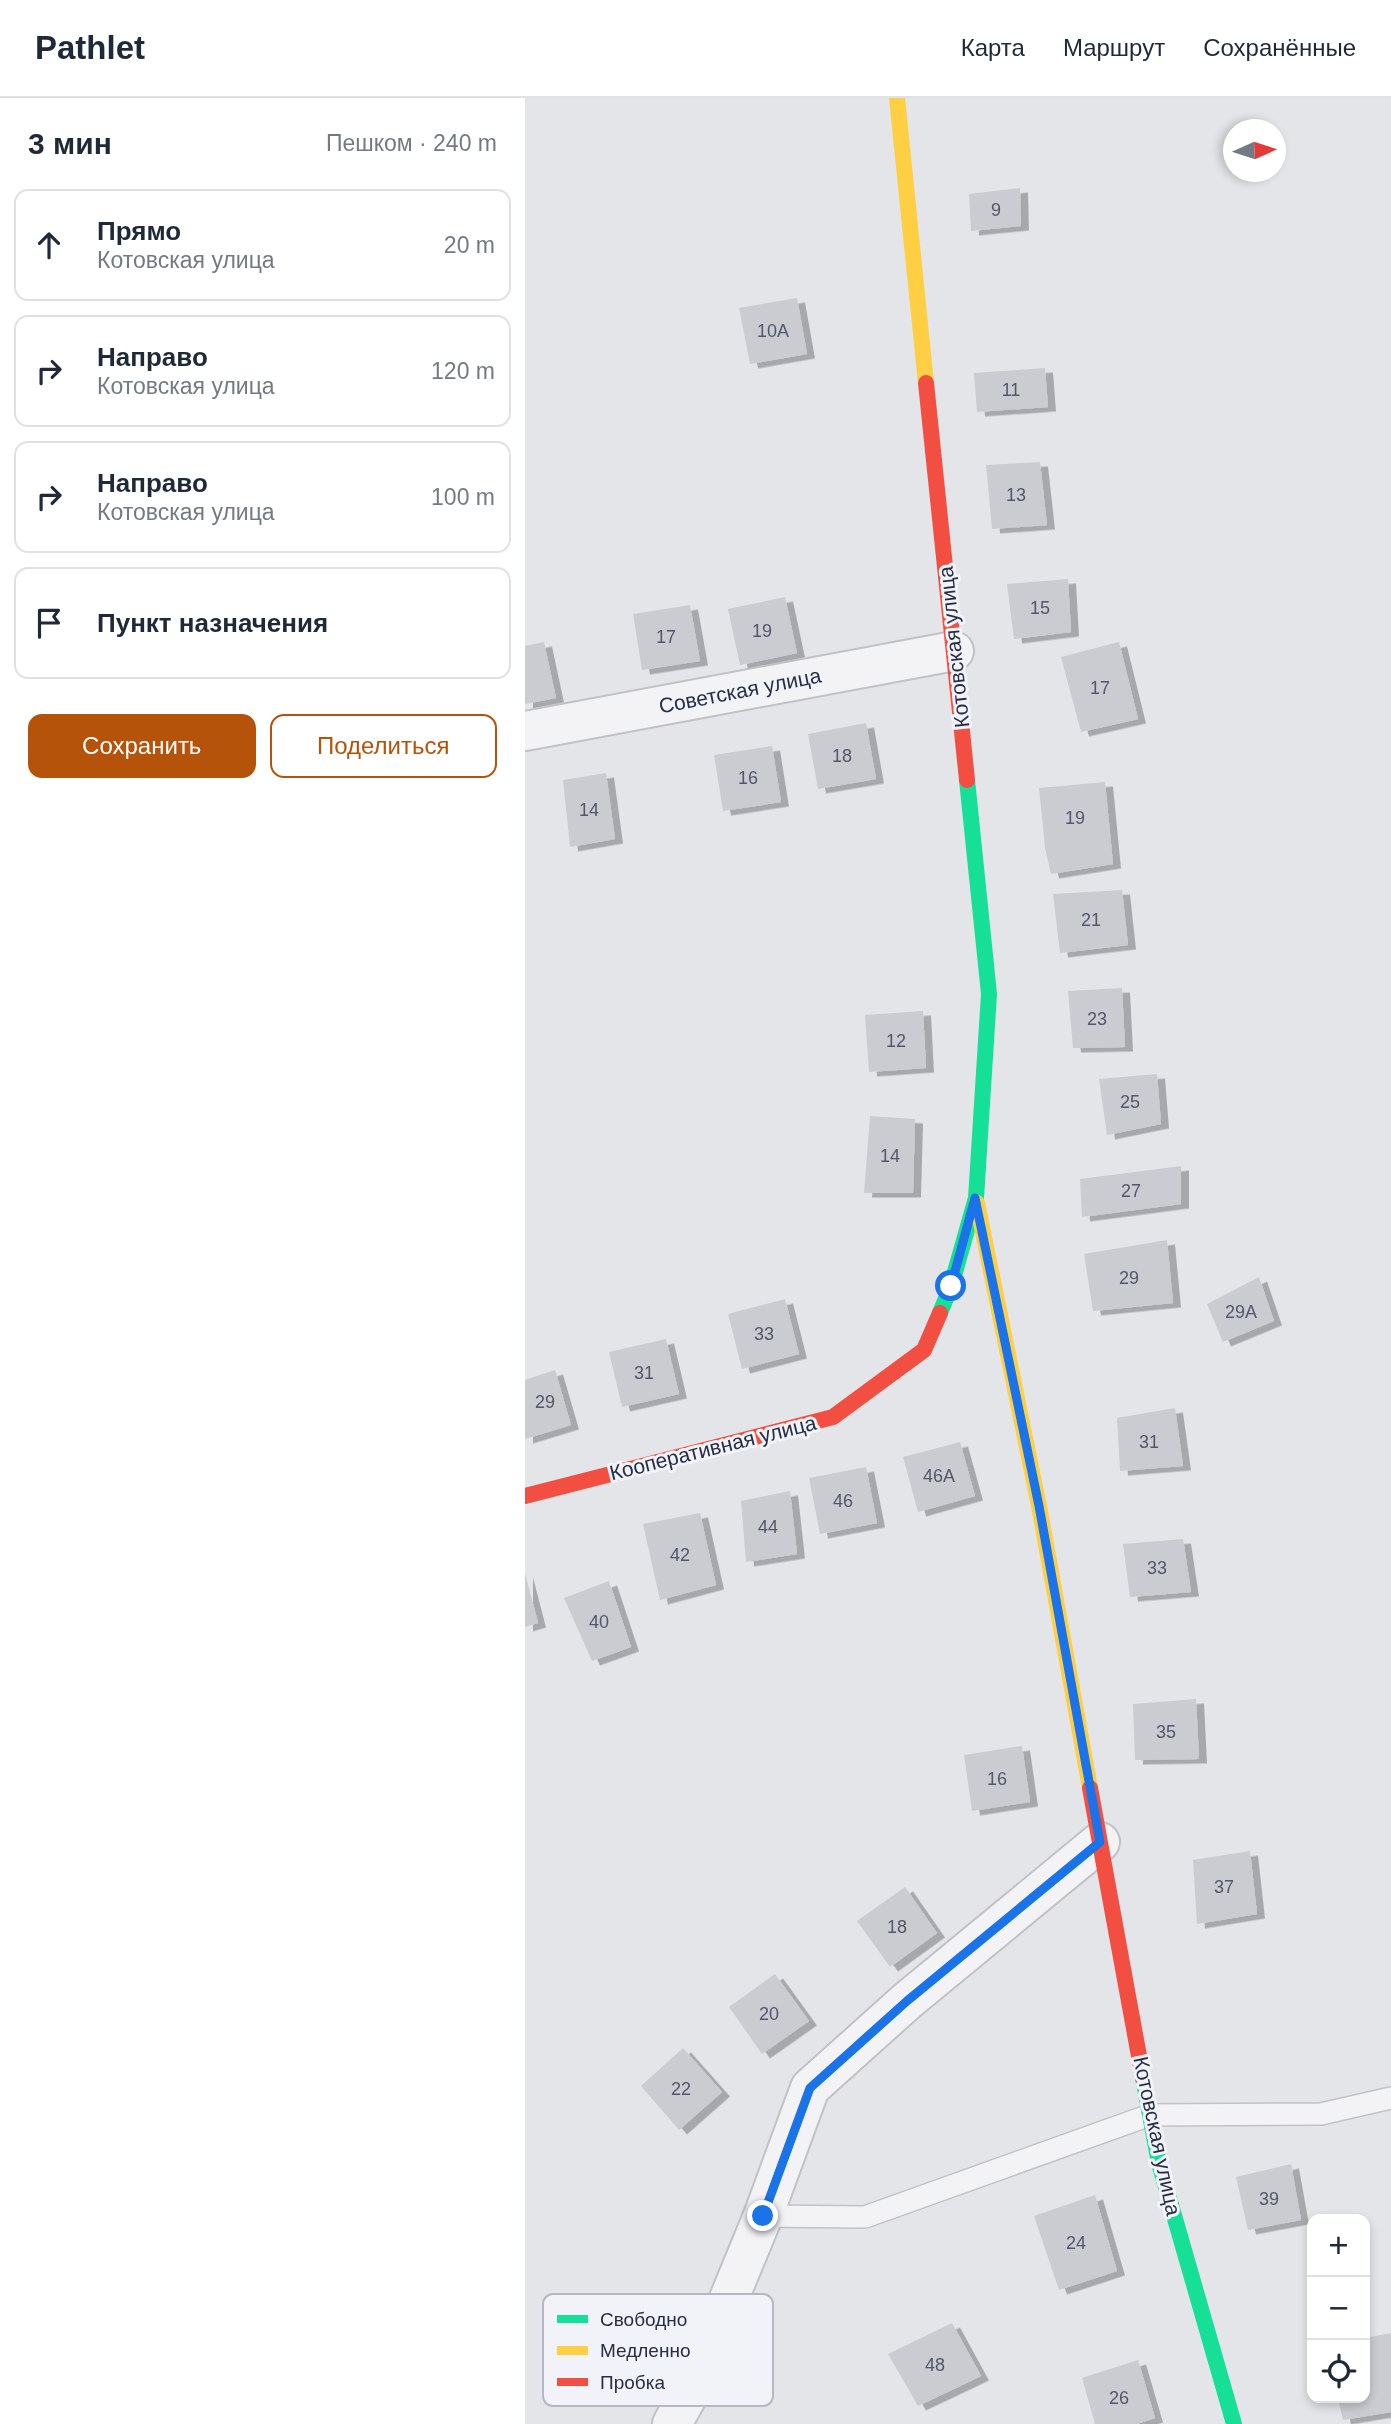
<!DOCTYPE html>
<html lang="ru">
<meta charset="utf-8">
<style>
body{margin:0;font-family:Arial,sans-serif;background:#f6f6f7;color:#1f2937}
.controls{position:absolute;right:21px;bottom:21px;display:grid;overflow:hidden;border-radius:14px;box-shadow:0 4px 10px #0003}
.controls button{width:63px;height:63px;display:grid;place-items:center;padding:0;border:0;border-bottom:2px solid #e0e1e3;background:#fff;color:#1f2937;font:35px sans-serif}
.compass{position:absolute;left:698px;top:21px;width:63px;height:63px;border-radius:50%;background:#fff;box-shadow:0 4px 10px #0003;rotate:87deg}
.stop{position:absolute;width:21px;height:21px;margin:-16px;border:5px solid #1a73e8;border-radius:50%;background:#fff}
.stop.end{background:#1a73e8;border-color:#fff;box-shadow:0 2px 7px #0008}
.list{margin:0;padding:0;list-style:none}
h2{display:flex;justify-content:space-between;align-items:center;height:91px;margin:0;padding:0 28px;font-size:30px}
h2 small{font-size:23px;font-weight:400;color:#747a83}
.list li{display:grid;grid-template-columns:46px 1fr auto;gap:21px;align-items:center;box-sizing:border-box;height:112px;margin:0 14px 14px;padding:0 14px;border:2px solid #e0e1e3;border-radius:14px}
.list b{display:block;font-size:26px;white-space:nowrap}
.list p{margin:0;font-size:23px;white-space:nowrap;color:#747a83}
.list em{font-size:23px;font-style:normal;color:#747a83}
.actions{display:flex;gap:14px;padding:21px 28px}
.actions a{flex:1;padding:16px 0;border:2px solid #b45309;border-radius:14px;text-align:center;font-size:24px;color:#b45309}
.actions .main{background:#b45309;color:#fff}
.icon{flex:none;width:38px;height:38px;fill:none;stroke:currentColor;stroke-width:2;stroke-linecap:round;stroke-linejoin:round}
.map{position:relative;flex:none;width:866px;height:2326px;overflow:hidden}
header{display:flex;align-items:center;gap:42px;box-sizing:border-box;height:98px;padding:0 35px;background:#fff;border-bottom:2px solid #e0e1e3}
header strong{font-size:33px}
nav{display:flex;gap:38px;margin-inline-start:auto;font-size:24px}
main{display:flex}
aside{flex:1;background:#fff}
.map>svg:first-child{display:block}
.building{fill:#cbccd1;filter:url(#shadow)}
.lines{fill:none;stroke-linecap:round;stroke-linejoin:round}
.lane-casing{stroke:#c1c2c7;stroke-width:24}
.street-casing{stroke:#c1c2c7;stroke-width:42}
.lane{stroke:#f3f3f6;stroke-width:21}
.street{stroke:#f3f3f6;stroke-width:38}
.fast{stroke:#16e098;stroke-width:16}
.slow{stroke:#ffcf43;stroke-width:16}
.jam{stroke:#f24e42;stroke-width:16}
.route{stroke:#1a73e8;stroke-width:9}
.labels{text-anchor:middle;stroke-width:6;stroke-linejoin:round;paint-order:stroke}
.number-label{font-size:18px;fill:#525769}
.street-label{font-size:21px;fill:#282e44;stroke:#f1f3f8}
.key{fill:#f1f3f8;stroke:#b5b8c2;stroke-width:2}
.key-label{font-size:19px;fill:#282e44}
</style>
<header>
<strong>Pathlet</strong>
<nav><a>Карта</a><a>Маршрут</a><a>Сохранённые</a></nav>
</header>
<main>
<aside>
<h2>3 мин<small>Пешком · 240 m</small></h2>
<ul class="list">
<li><svg class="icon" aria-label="ahead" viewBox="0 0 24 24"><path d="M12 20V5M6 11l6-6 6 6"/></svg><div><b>Прямо</b><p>Котовская улица</p></div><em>20 m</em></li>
<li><svg class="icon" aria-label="right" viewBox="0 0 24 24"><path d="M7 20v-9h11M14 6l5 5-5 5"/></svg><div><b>Направо</b><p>Котовская улица</p></div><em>120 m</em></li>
<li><svg class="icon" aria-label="right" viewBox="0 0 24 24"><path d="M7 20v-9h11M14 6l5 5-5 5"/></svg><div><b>Направо</b><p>Котовская улица</p></div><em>100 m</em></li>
<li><svg class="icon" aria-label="arrive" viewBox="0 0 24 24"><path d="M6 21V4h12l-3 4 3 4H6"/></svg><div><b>Пункт назначения</b></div></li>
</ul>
<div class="actions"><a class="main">Сохранить</a><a>Поделиться</a></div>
</aside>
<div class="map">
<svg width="866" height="2326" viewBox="0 0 866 2326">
<defs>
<filter id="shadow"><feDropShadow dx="8" dy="4.5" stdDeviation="0" flood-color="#0004"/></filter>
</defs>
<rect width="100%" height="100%" fill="#e4e5e9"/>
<g class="building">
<path d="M495 90 496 128 446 133 444 96Z"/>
<path d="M272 200 282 256 225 266 214 210Z"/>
<path d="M520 270 523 309 452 314 449 275Z"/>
<path d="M515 364 522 427 467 431 461 367Z"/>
<path d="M543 481 546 534 489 541 482 486Z"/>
<path d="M260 499 272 555 215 567 203 511Z"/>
<path d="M165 507 175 563 117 572 108 516Z"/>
<path d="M19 544 31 600 0 606V548Z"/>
<path d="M594 544 613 621 556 634 536 559Z"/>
<path d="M341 625 351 681 293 691 283 636Z"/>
<path d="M247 648 256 704 198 713 189 657Z"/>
<path d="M81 675 90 741 45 749 38 682Z"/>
<path d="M580 684 588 766 526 776 520 750 514 690Z"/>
<path d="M597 792 603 847 535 855 528 796Z"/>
<path d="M597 890 600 949 548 950 543 893Z"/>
<path d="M398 913 401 970 344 974 340 917Z"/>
<path d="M632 976 636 1026 582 1037 574 981Z"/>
<path d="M345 1018 390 1021 388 1095H339Z"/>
<path d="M656 1068V1106L557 1119 555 1081Z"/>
<path d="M642 1142 648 1205 568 1213 559 1156Z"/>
<path d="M734 1179 749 1223 698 1244 682 1206Z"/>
<path d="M260 1201 274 1256 217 1271 203 1216Z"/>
<path d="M141 1241 154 1296 97 1309 84 1254Z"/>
<path d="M30 1272 46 1327 0 1341V1282Z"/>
<path d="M650 1310 658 1368 595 1373 592 1320Z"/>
<path d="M435 1344 450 1398 393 1414 378 1359Z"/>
<path d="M341 1369 352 1425 295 1436 284 1380Z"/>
<path d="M265 1393 272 1456 221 1464 216 1403Z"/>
<path d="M175 1415 191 1487 135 1502 118 1426Z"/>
<path d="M658 1441 666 1494 605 1499 598 1446Z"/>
<path d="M0 1475 13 1525 0 1529Z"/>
<path d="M84 1483 106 1549 67 1563 39 1500Z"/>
<path d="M671 1601 674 1661 610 1662 608 1606Z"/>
<path d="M497 1648 505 1704 447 1713 439 1657Z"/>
<path d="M725 1753 732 1816 672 1826 668 1762Z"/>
<path d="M380 1789 412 1835 365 1869 332 1823Z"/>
<path d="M250 1876 284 1923 237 1956 204 1909Z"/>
<path d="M158 1950 197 1994 154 2032 116 1988Z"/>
<path d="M766 2066 776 2122 723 2132 711 2079Z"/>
<path d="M570 2097 592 2173 534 2192 509 2118Z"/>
<path d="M427 2225 456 2278 393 2308 363 2256Z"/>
<path d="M866 2235V2314L818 2322 813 2300H840V2240Z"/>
<path d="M613 2262 630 2320 612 2326H570L557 2280Z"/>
</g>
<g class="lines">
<g class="lane-casing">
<path id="lane" d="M238 2118 340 2119 625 2017 796 2016 866 2000"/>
</g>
<g class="street-casing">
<g id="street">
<path d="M0 633 429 553"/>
<path d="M147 2326 167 2290 238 2118 285 1990 382 1903 575 1744"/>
</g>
</g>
<use href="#lane" class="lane"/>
<use href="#street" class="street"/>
<g class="fast">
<path d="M415 1215 426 1188 451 1100 464 896 442 682"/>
<path d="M618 1980 634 2065 709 2326"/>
</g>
<g class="slow">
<path d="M372 0 401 285"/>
<path d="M452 1105 514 1408 565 1690"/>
</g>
<g class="jam">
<path d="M401 285 442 682"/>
<path d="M0 1398 308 1319 399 1252 415 1215"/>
<path d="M565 1690 618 1980"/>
</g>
</g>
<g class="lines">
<path class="route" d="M238 2118 285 1990 382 1903 575 1744 514 1408 450 1100 426 1188"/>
</g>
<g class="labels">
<g class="number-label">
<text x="471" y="118">9</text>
<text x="248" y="239">10А</text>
<text x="486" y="298">11</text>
<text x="491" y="403">13</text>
<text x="515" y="516">15</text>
<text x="237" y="539">19</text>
<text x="141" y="545">17</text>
<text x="575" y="596">17</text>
<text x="317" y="664">18</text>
<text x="223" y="686">16</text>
<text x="64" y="718">14</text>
<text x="550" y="726">19</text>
<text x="566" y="828">21</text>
<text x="572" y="927">23</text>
<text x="371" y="949">12</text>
<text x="605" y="1010">25</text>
<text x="365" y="1064">14</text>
<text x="606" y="1099">27</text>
<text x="604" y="1186">29</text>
<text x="716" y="1220">29А</text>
<text x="239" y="1242">33</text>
<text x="119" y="1281">31</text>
<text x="20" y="1310">29</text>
<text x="624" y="1350">31</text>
<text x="414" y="1384">46А</text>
<text x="318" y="1409">46</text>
<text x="243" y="1435">44</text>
<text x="155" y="1463">42</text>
<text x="632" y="1476">33</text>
<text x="74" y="1530">40</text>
<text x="641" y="1640">35</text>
<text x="472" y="1687">16</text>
<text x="699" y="1795">37</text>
<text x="372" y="1835">18</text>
<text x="244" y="1922">20</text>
<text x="156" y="1997">22</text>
<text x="744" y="2107">39</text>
<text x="551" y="2151">24</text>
<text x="410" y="2273">48</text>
<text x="594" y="2306">26</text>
</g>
<g class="street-label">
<text transform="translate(429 549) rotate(-96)" y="7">Котовская улица</text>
<text transform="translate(215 593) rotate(-11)" y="7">Советская улица</text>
<text transform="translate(188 1350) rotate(-14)" y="7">Кооперативная улица</text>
<text transform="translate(632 2038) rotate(78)" y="7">Котовская улица</text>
</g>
</g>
<rect x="18" y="2196" width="230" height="112" rx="10" class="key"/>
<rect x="32" y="2217" width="31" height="8" fill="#16e098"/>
<rect x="32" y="2248" width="31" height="9" fill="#ffcf43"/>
<rect x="32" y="2280" width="31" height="8" fill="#f24e42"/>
<g class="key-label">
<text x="75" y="2228">Свободно</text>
<text x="75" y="2259">Медленно</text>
<text x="75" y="2291">Пробка</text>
</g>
</svg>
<div class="controls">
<button>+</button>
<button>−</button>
<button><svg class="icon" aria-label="locate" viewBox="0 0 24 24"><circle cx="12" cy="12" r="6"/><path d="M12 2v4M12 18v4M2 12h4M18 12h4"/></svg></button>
</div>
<svg class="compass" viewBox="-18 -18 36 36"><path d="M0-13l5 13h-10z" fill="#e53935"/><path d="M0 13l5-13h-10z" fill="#747a83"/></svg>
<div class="stop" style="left:426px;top:1188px"></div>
<div class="stop end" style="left:238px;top:2118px"></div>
</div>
</main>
